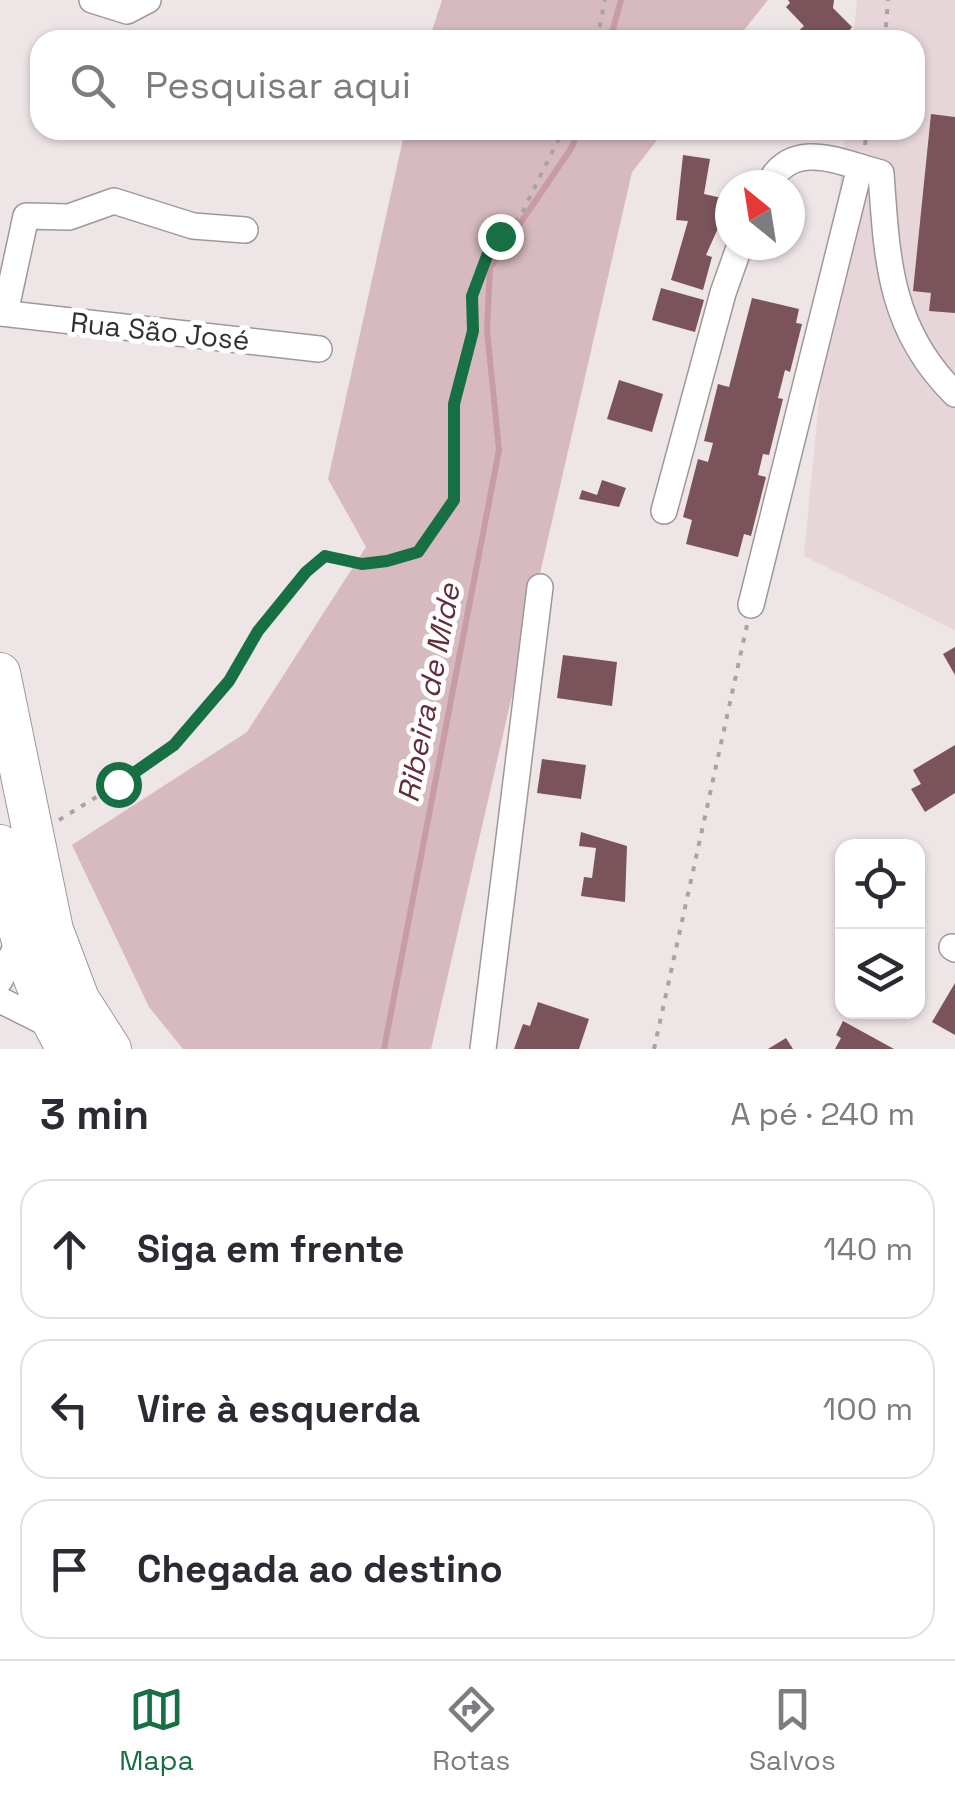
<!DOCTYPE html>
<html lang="pt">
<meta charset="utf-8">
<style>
body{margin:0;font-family:"Space Grotesk",sans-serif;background:#f2f2f3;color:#2b2b33}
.controls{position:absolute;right:30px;bottom:30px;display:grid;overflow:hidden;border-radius:20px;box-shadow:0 2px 8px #0004}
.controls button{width:90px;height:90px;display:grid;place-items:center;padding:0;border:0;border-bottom:2px solid #e1e1e2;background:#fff;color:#2b2b33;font:50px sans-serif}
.compass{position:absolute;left:715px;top:170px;width:90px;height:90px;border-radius:50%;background:#fff;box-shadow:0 2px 8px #0004;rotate:330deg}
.stop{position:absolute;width:30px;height:30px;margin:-22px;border:8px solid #177043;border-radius:50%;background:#fff}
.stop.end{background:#177043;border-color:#fff;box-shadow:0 2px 10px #0008}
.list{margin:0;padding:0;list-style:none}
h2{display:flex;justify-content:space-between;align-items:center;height:130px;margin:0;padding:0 40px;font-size:42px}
h2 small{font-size:32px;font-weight:400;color:#7c7c81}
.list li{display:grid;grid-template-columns:65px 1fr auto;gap:30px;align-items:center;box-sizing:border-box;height:140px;margin:0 20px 20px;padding:0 20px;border:2px solid #e1e1e2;border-radius:30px}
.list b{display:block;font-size:38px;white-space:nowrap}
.list em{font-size:32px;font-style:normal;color:#7c7c81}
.icon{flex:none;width:55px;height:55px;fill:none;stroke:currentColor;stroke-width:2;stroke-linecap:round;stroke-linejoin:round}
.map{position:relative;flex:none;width:955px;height:1049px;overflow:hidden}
.search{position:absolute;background:#fff;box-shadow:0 2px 8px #0004;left:30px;right:30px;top:30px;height:110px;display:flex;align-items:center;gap:25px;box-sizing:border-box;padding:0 35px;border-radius:30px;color:#7c7c81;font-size:38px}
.sheet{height:610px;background:#fff}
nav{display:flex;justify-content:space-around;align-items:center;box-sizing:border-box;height:140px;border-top:2px solid #e1e1e2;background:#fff;font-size:28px;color:#7c7c81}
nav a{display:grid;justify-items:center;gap:5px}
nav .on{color:#177043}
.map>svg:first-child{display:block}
.built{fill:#e7d6d9}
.green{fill:#d6babf}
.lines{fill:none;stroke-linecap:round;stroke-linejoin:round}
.stream{stroke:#c89ca4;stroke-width:6}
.building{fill:#7b535b}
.street-casing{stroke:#a09798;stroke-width:28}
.primary-casing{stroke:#a09798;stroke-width:42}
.path{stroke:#aaa3a4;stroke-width:4;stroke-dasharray:5 8;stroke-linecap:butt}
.street{stroke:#fff;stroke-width:25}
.primary{stroke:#fff;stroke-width:40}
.route{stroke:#177043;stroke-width:12}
.labels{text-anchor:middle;stroke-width:10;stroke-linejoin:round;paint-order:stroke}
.street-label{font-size:28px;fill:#333030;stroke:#fff}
.water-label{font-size:30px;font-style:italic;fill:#652c3a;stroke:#fff}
</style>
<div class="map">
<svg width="955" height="1049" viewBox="0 0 955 1049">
<rect width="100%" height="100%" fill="#eee5e6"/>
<path class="built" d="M857 0H955V630L804 556 845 130H915V40H853Z"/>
<g class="green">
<path d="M442 0H768L736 40H429Z"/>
<path d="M405 130H665L632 172 431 1049H183L149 1007 72 845 247 732 366 547 328 479Z"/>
</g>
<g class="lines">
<g class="stream">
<path d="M610 40 621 0"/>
<path d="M384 1049 499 450 487 330 490 268 572 147 578 130"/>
</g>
</g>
<g class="building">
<path d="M788 0H834L833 8 852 27 842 40H798L793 36 804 26 786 7 790 3Z"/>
<path d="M931 114 955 117V313L929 311 931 293 913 291Z"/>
<path d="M683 155 710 159 704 194 722 198 719 226 706 255 712 257 703 290 671 280 688 221 676 220Z"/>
<path d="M661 288 704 300 695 332 652 320Z"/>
<path d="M752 298 799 309 796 323 802 324 790 372 785 370 778 398 783 399 769 455 763 454 758 475 766 477 751 536 744 534 738 557 686 544 692 520 683 517 698 459 708 462 713 443 704 441 718 384 729 387Z"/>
<path d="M619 380 663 394 652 432 607 419Z"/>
<path d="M602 480 626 488 619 507 579 499 582 490 597 495Z"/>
<path d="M955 647V675L943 654Z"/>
<path d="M563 655 617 662 612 706 557 698Z"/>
<path d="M955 745V793L925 812 911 789 921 784 913 770Z"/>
<path d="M542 759 586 765 581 799 537 793Z"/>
<path d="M581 832 627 846 625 902 581 896 584 877 592 878 596 848 579 846Z"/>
<path d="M955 983V1035L932 1022Z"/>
<path d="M538 1002 589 1019 579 1049H514L523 1024 530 1026Z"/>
<path d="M843 1021 894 1049H835L841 1038 836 1035Z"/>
<path d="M786 1038 793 1049H768Z"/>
</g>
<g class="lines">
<g class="street-casing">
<g id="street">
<path d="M92 0 127 11 148 0"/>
<path d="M768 185C793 137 841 163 881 173 887 259 889 329 955 394"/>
<path d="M0 313 319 349"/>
<path d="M5 313 26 216 69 217 114 201 193 226 245 230"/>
<path d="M664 511 723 293 740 245"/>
<path d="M751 605 860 167"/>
<path d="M952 947 955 949"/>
<path d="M0 980 19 941"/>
<path d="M0 1000 54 1027"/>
<path d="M483 1049 540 587"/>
</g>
</g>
<g class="primary-casing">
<g id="primary">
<path d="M0 673 53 930 79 999 111 1049"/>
<path d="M0 845C15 919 28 983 67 1049"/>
</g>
</g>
<g class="path">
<path d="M597 40 605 0"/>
<path d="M885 40 888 0"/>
<path d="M865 145 867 130"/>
<path d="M59 820 150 764 173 745 229 681 258 631 306 572 325 556 362 564 387 561 418 552 454 501V404L473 331 472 296 487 256 500 236 520 217 563 130"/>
<path d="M654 1049 747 625"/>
</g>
<use href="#street" class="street"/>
<use href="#primary" class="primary"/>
</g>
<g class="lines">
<path class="route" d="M118 784 174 745 229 681 258 631 306 572 325 556 362 564 387 561 418 552 454 500V404L473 331 472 296 487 256 500 236"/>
</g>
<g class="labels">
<g class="street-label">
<text transform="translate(160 331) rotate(6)" y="10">Rua São José</text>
</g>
<g class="water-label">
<text transform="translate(429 693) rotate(-79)" y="10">Ribeira de Mide</text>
</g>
</g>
</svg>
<div class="controls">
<button><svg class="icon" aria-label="locate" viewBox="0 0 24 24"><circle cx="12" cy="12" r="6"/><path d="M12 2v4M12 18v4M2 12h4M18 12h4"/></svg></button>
<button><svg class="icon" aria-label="layers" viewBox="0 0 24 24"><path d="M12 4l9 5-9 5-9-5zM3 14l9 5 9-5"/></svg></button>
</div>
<svg class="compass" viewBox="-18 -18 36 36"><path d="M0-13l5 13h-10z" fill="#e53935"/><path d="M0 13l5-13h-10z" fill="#7c7c81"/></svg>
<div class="stop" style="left:118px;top:784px"></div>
<div class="stop end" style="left:500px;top:236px"></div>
<div class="search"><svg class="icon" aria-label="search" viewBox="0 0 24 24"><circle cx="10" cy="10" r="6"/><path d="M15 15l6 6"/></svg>Pesquisar aqui</div>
</div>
<section class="sheet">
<h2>3 min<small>A pé · 240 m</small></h2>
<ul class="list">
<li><svg class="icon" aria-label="ahead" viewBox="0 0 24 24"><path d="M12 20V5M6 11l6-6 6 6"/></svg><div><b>Siga em frente</b></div><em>140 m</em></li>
<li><svg class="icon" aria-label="left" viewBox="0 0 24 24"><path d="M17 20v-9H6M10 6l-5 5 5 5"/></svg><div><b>Vire à esquerda</b></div><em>100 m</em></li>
<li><svg class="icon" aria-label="arrive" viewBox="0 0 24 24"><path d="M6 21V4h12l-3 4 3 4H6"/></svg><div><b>Chegada ao destino</b></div></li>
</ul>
</section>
<nav>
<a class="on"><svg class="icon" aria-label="map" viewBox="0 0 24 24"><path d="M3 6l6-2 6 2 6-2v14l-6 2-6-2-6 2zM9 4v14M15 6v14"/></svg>Mapa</a>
<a><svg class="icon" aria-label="directions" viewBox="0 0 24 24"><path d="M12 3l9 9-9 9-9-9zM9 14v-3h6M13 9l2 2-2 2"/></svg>Rotas</a>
<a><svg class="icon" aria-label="saved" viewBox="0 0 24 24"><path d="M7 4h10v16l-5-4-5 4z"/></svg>Salvos</a>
</nav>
